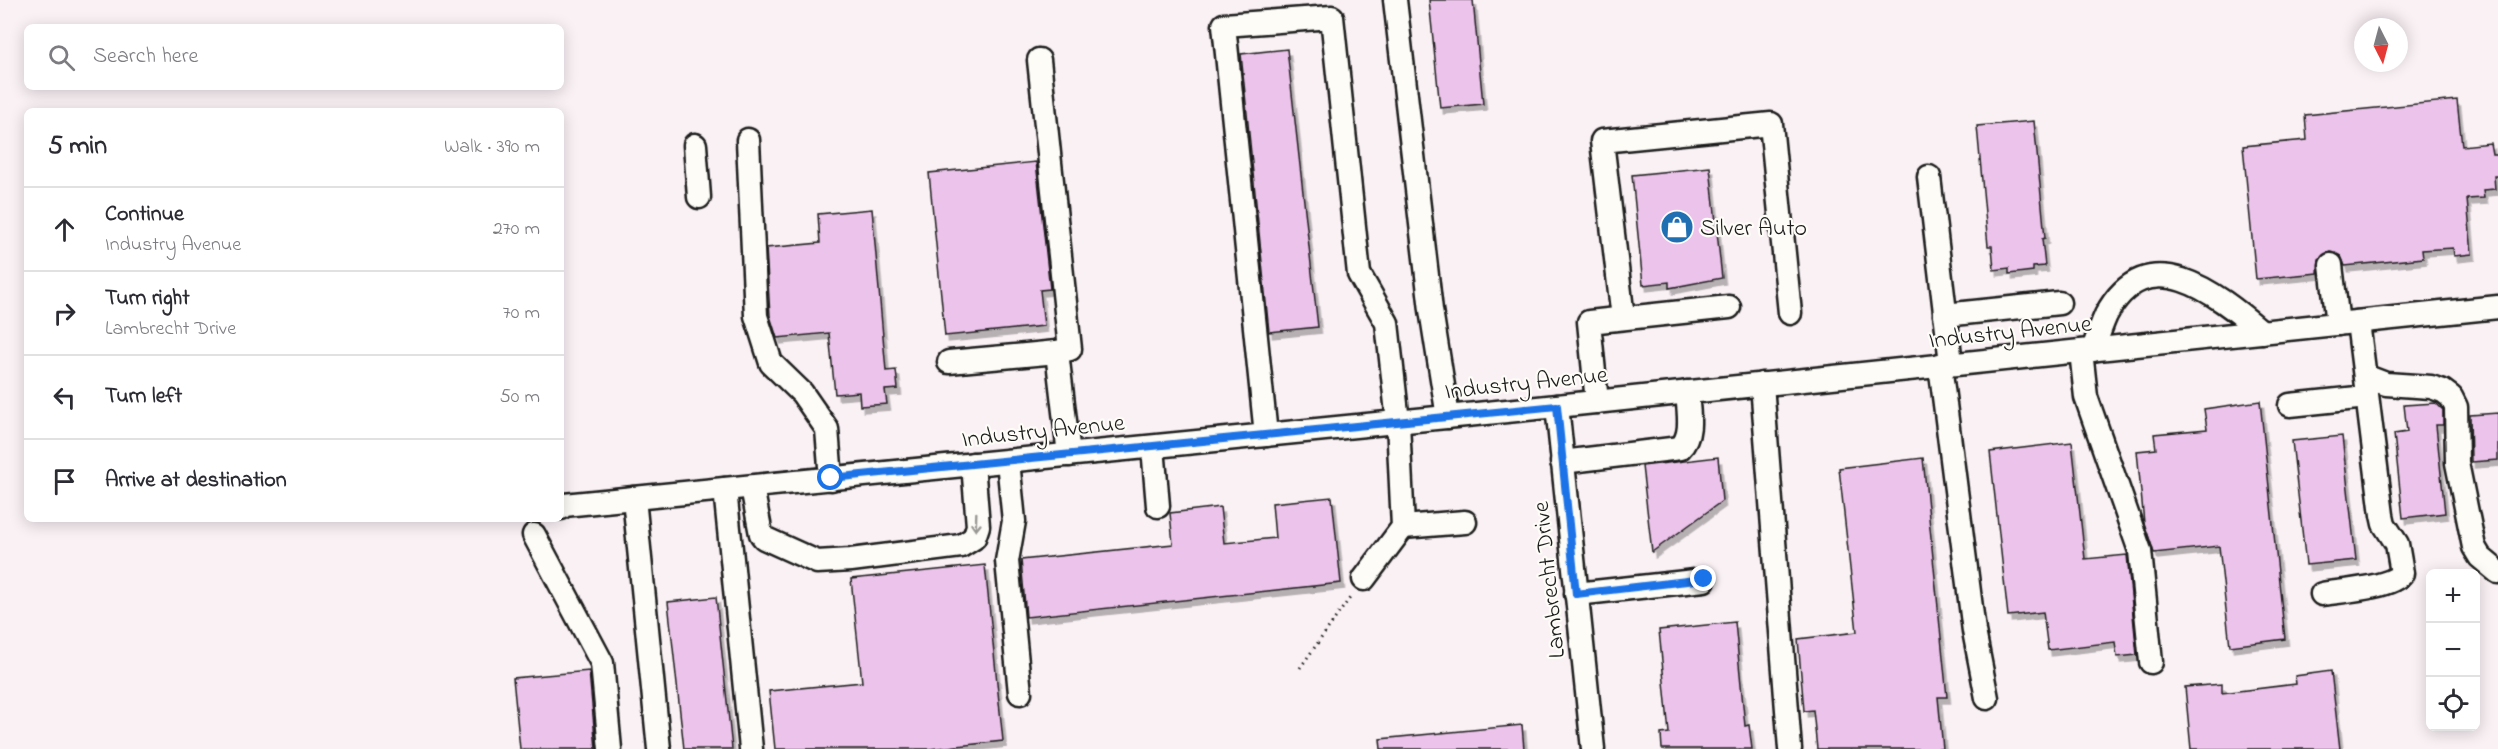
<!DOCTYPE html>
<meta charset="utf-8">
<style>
body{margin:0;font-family:"Indie Flower",sans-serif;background:#f7f7f7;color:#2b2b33}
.controls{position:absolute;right:18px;bottom:18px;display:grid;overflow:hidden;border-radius:9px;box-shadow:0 3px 15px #0003}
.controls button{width:54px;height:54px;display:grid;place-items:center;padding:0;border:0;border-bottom:2px solid #e1e1e2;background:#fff;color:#2b2b33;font:30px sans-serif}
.compass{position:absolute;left:2354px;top:18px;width:54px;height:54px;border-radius:50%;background:#fff;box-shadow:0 3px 15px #0003;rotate:174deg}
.stop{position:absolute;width:18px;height:18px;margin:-14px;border:4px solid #1a73e8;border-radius:50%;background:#fff}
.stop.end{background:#1a73e8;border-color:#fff;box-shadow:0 2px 6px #0008}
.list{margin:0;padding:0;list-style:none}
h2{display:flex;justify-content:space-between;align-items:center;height:78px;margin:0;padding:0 24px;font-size:26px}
h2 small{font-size:20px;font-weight:400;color:#7c7c81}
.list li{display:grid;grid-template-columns:39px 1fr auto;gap:18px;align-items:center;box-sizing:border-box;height:84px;padding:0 24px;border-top:2px solid #e1e1e2}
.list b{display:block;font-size:22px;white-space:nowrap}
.list p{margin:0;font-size:20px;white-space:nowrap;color:#7c7c81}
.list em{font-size:20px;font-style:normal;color:#7c7c81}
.icon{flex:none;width:33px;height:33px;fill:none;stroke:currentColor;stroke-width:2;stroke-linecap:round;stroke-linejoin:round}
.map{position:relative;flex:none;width:2498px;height:749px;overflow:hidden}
.search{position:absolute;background:#fff;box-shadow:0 3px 15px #0003;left:24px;top:24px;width:540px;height:66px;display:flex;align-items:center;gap:15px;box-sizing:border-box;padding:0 21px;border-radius:9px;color:#7c7c81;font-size:22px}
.panel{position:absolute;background:#fff;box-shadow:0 3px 15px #0003;left:24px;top:108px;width:540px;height:414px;border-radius:9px}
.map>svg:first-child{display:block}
.building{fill:#ecc3eb;stroke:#1c1c1c;stroke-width:1.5;filter:url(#shadow)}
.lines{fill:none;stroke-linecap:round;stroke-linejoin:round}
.minor-casing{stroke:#1c1c1c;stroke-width:27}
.path{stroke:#1c1c1c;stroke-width:3;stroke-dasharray:1.5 4.5;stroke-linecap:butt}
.minor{stroke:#fdfcf7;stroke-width:22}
.oneway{stroke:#989794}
.route{stroke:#1a73e8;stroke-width:8}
.labels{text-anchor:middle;stroke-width:4.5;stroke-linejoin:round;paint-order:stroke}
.poi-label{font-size:24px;fill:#1c1c1c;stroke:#fdfcf7;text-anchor:start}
.street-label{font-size:24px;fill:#1c1c1c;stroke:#fdfcf7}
</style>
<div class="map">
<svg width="2498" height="749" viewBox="0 0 2498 749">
<defs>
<filter id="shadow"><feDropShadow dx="3.5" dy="6" stdDeviation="0" flood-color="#0004"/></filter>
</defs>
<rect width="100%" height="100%" fill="#faf1f5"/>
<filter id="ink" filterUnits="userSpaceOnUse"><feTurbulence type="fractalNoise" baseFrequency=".0167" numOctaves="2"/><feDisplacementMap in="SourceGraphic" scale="12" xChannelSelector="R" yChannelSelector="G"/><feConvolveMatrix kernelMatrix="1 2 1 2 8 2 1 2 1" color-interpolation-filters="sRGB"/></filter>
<g filter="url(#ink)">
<g class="building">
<path d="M1429 0H1473L1483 104 1440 108Z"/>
<path d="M1287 49 1318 327 1269 332 1241 54Z"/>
<path d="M2457 100 2462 146 2490 143 2492 154H2498V176H2494L2495 189 2483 190 2484 198 2467 199 2472 254 2454 256 2453 248 2422 250 2423 258 2345 266 2341 256 2330 252 2319 259 2318 273 2256 279 2243 146 2307 140 2305 115Z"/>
<path d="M2034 121 2045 238 2042 239 2045 266 2033 267V271L2009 274V268L1994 270 1992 246H1988L1977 126Z"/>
<path d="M1036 162 1050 289 1040 290 1044 326 945 336 929 173Z"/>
<path d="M1710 167 1722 278 1669 288V282L1643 285 1632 175Z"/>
<path d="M872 209 886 371 896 370 898 389 885 390 887 404 860 406 859 392 835 394 829 333 777 338 770 316 766 248 820 243 818 214Z"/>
<path d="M2260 401 2285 639 2230 646 2219 546 2154 553 2144 523 2137 451 2156 449 2154 434 2207 429 2204 409Z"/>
<path d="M2436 403 2443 410V425H2436L2445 513 2403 518 2394 434 2407 432 2404 405Z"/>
<path d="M2498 413V460L2471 462 2470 415Z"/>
<path d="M2342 436 2356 560 2306 565 2292 441Z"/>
<path d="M2072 442 2085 559 2127 555 2137 655 2117 657 2115 642 2048 650 2043 612 2008 616 1990 452Z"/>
<path d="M1718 457 1722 501 1652 552 1642 466Z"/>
<path d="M1923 458 1947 697H1938L1943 749H1817L1813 710 1804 711 1798 639 1857 632 1839 468Z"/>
<path d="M1332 497 1341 583 1026 617 1021 560 1173 544 1170 513 1220 507 1224 543 1275 538 1272 503Z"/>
<path d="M985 565 1003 741 929 749H775L769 691 862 682 851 579Z"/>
<path d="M716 597 732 749H684L668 602Z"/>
<path d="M1735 622 1745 726 1749 725 1752 749H1662L1661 734 1669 733 1659 630Z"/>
<path d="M589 671 596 749H520L513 678Z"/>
<path d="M2331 671 2340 749H2191L2185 687 2222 684V693L2296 684 2295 676Z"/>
<path d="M1522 725 1524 749H1381L1380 739Z"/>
</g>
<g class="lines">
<g class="minor-casing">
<g id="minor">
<path d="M1395 0 1431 310 1448 417"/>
<path d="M1039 60 1070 349 1057 352"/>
<path d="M748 140 756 316 771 363 802 393 827 429 831 479"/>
<path d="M695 145 699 197"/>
<path d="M1929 177 1951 363"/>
<path d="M2331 265 2338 324"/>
<path d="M1945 315 2059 303"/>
<path d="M1623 318 1602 141 1771 124 1790 313"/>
<path d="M2093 350C2097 338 2101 326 2106 315 2147 238 2216 293 2262 332"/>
<path d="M2081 351 2086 397 2140 551 2151 662"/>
<path d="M949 362 1057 352 1069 455"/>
<path d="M1940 365 1974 631 1987 698"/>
<path d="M2365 376 2386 384 2431 387 2443 391 2451 397 2456 407 2457 463 2474 547 2480 557 2498 572"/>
<path d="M1762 384 1790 749"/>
<path d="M1597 402 1589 322 1729 307"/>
<path d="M2290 405 2367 397"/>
<path d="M1557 406 1593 749"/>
<path d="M1266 435 1224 25 1332 17 1359 274 1387 323 1398 422 1403 527 1364 579"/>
<path d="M1153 447 1158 506"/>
<path d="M1008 461 1014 521 1007 561 1020 693"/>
<path d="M1562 462 1680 448C1694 435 1688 410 1687 392"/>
<path d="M752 487 761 534 764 538 817 562 851 560 961 546 974 538 978 526 973 464"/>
<path d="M725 489 751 749"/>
<path d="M634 498 659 749"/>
<path d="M561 508 564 505 634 498 1557 406 2498 307"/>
<path d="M1403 527 1465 522"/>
<path d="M534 535 602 663 610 749"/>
<path d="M1576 594 1704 580"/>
<path d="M2322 594C2341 591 2391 588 2402 573L2397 544 2384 524 2382 515 2358 322"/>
</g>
</g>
<path class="path" d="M1300 668 1352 595"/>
<use href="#minor" class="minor"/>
</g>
<defs><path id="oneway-shaft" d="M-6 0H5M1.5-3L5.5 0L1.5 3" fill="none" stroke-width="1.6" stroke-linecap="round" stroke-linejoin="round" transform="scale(1.5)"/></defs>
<use class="oneway" href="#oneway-shaft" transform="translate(976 522) rotate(92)"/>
</g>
<g class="lines" filter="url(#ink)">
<path class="route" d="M831 478 1557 406 1576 594 1704 579"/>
</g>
<defs>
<g id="shop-disc" transform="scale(1.725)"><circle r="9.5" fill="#1f6fb2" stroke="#fdfcf7"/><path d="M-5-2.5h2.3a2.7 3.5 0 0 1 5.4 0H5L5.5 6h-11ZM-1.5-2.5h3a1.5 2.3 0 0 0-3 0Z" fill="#fff"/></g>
</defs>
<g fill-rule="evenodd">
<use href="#shop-disc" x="1677" y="227"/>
</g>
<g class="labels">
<g class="poi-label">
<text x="1700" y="235">Silver Auto</text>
</g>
<g class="street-label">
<text transform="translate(2010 331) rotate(-6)" y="8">Industry Avenue</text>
<text transform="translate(1526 382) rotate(-6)" y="8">Industry Avenue</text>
<text transform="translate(1043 430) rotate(-6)" y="8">Industry Avenue</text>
<text transform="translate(1548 580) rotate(-96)" y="8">Lambrecht Drive</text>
</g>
</g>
</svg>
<div class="controls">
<button>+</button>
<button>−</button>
<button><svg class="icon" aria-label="locate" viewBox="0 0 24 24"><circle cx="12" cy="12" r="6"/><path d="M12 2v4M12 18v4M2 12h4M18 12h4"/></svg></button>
</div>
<svg class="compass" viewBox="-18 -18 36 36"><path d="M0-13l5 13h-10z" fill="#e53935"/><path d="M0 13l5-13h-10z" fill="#7c7c81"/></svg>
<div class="stop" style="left:831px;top:478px"></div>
<div class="stop end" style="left:1704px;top:579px"></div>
<div class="search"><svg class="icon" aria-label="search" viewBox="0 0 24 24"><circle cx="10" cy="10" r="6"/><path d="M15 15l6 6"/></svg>Search here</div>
<section class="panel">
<h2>5 min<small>Walk · 390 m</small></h2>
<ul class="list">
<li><svg class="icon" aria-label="ahead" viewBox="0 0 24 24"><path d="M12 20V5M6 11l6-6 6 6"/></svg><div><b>Continue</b><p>Industry Avenue</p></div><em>270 m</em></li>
<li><svg class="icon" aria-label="right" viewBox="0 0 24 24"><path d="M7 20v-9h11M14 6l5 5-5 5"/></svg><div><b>Turn right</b><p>Lambrecht Drive</p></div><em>70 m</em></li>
<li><svg class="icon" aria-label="left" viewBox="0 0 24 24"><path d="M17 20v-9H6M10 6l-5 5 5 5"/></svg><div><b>Turn left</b></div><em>50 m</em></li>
<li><svg class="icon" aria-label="arrive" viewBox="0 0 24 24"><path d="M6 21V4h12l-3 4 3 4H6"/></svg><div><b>Arrive at destination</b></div></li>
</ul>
</section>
</div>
